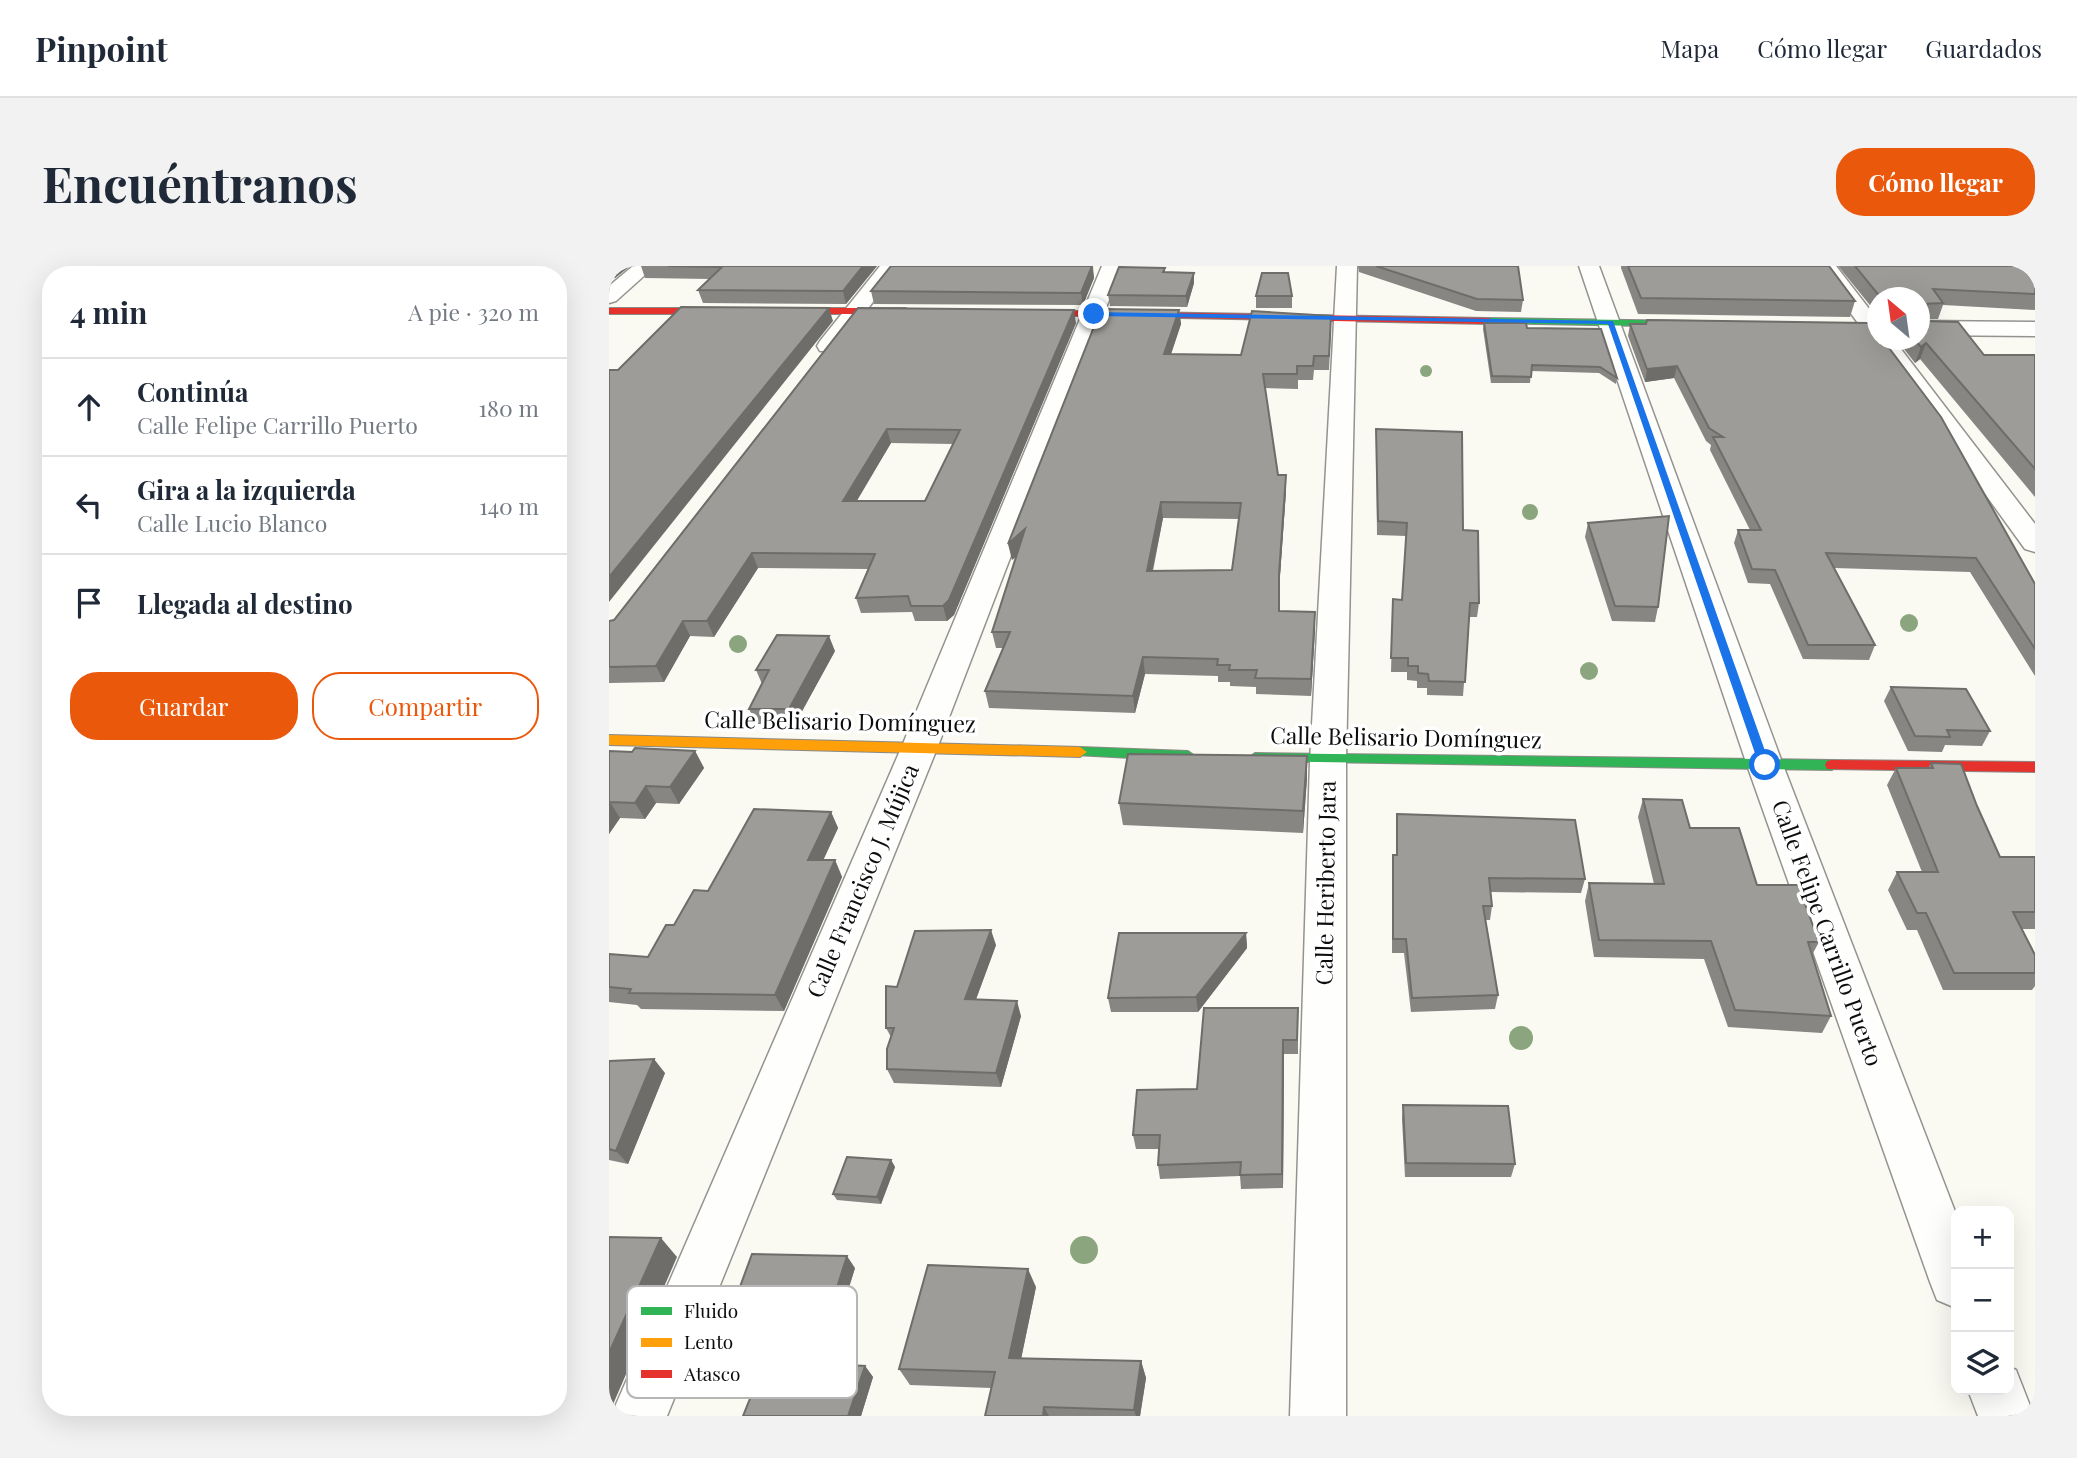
<!DOCTYPE html>
<html lang="es">
<meta charset="utf-8">
<style>
body{margin:0;font-family:"Playfair Display",serif;background:#f2f2f3;color:#1f2937}
.controls{position:absolute;right:21px;bottom:21px;display:grid;overflow:hidden;border-radius:14px;box-shadow:0 7px 28px #0002}
.controls button{width:63px;height:63px;display:grid;place-items:center;padding:0;border:0;border-bottom:2px solid #e0e1e3;background:#fff;color:#1f2937;font:35px sans-serif}
.compass{position:absolute;left:1258px;top:21px;width:63px;height:63px;border-radius:50%;background:#fff;box-shadow:0 7px 28px #0002;rotate:331deg}
.stop{position:absolute;width:21px;height:21px;margin:-16px;border:5px solid #1a73e8;border-radius:50%;background:#fff}
.stop.end{background:#1a73e8;border-color:#fff;box-shadow:0 2px 7px #0008}
.list{margin:0;padding:0;list-style:none}
h2{display:flex;justify-content:space-between;align-items:center;height:91px;margin:0;padding:0 28px;font-size:30px}
h2 small{font-size:23px;font-weight:400;color:#747a83}
.list li{display:grid;grid-template-columns:46px 1fr auto;gap:21px;align-items:center;box-sizing:border-box;height:98px;padding:0 28px;border-top:2px solid #e0e1e3}
.list b{display:block;font-size:26px;white-space:nowrap}
.list p{margin:0;font-size:23px;white-space:nowrap;color:#747a83}
.list em{font-size:23px;font-style:normal;color:#747a83}
.actions{display:flex;gap:14px;padding:21px 28px}
.actions a{flex:1;padding:16px 0;border:2px solid #ea580c;border-radius:28px;text-align:center;font-size:24px;color:#ea580c}
.actions .main{background:#ea580c;color:#fff}
.icon{flex:none;width:38px;height:38px;fill:none;stroke:currentColor;stroke-width:2;stroke-linecap:round;stroke-linejoin:round}
.map{position:relative;flex:none;width:1426px;height:1150px;overflow:hidden;border-radius:28px}
header{display:flex;align-items:center;gap:42px;box-sizing:border-box;height:98px;padding:0 35px;background:#fff;border-bottom:2px solid #e0e1e3}
header strong{font-size:33px}
nav{display:flex;gap:38px;margin-inline-start:auto;font-size:24px}
.intro{display:flex;align-items:center;justify-content:space-between;box-sizing:border-box;height:168px;padding:0 42px}
h1{margin:0;font-size:49px}
.button{padding:18px 32px;border-radius:28px;background:#ea580c;color:#fff;font-size:24px;font-weight:700}
main{display:flex;gap:42px;padding:0 42px}
aside{flex:1;background:#fff;border-radius:28px;box-shadow:0 7px 28px #0002}
.map>svg:first-child{display:block}
.lines{fill:none;stroke-linecap:round;stroke-linejoin:round}
.street-casing{stroke:#949390;stroke-width:3}
.fast-casing{stroke:#8a8a87;stroke-width:2}
.slow-casing{stroke:#8a8a87;stroke-width:2}
.jam-casing{stroke:#8a8a87;stroke-width:2}
.street{fill:#fefefd;fill-rule:evenodd}
.fast{fill:#30b455;fill-rule:evenodd}
.slow{fill:#ff9f0a;fill-rule:evenodd}
.jam{fill:#e5322d;fill-rule:evenodd}
.tree{fill:#8ba67e}
.wall{fill:#878683;fill-rule:evenodd}
.shaded-wall{fill:#6e6d6a}
.building{fill:#9d9c98;stroke:#6e6d6a;stroke-width:2;fill-rule:evenodd}
.route{fill:#1a73e8}
.labels{text-anchor:middle;stroke-width:7;stroke-linejoin:round;paint-order:stroke}
.street-label{font-size:23px;fill:#0d0d0d;stroke:#fff}
.key{fill:#fff;stroke:#b6b6b6;stroke-width:2}
.key-label{font-size:19px;fill:#0d0d0d}
</style>
<header>
<strong>Pinpoint</strong>
<nav><a>Mapa</a><a>Cómo llegar</a><a>Guardados</a></nav>
</header>
<div class="intro"><h1>Encuéntranos</h1><a class="button">Cómo llegar</a></div>
<main>
<aside>
<h2>4 min<small>A pie · 320 m</small></h2>
<ul class="list">
<li><svg class="icon" aria-label="ahead" viewBox="0 0 24 24"><path d="M12 20V5M6 11l6-6 6 6"/></svg><div><b>Continúa</b><p>Calle Felipe Carrillo Puerto</p></div><em>180 m</em></li>
<li><svg class="icon" aria-label="left" viewBox="0 0 24 24"><path d="M17 20v-9H6M10 6l-5 5 5 5"/></svg><div><b>Gira a la izquierda</b><p>Calle Lucio Blanco</p></div><em>140 m</em></li>
<li><svg class="icon" aria-label="arrive" viewBox="0 0 24 24"><path d="M6 21V4h12l-3 4 3 4H6"/></svg><div><b>Llegada al destino</b></div></li>
</ul>
<div class="actions"><a class="main">Guardar</a><a>Compartir</a></div>
</aside>
<div class="map">
<svg width="1426" height="1150" viewBox="0 0 1426 1150">
<rect width="100%" height="100%" fill="#faf9f2"/>
<g class="lines">
<g class="street-casing">
<g id="street">
<path d="M24 0H46L7 35 0 37V20Z"/>
<path d="M271 0H291L227 85H211L208 80 211 75Z"/>
<path d="M493 0H513L329 480 58 1150H2L293 480Z"/>
<path d="M728 0H748L737 495V1150H681L701 495Z"/>
<path d="M970 0H990L1174 499 1347 948V1042L1328 1034 1321 1016 1138 499Z"/>
<path d="M1207 0H1227L1268 53V74H1285L1426 258V286L1416 283 1264 73 1260 72Z"/>
<path d="M1310 55 1426 56V70L1310 69Z"/>
<path d="M1400 1101 1407 1104 1425 1150H1369L1359 1124H1400Z"/>
</g>
</g>
<g class="fast-casing">
<g id="fast">
<path d="M880 52 1088 55 1092 58 1088 61 877 57 876 55Z"/>
<path d="M471 481 579 485 586 490 579 495 466 489 464 486 466 483Z"/>
<path d="M646 487 1223 494 1230 499 1223 504 641 495 639 492Z"/>
</g>
</g>
<g class="slow-casing">
<path id="slow" d="M0 469 471 481 478 486 471 491 0 479Z"/>
</g>
<g class="jam-casing">
<g id="jam">
<path d="M0 42H297L301 45 297 48H0Z"/>
<path d="M413 44 880 52 884 55 880 58 410 49V45Z"/>
<path d="M1223 494 1426 496V506L1218 503 1216 499 1218 495Z"/>
</g>
</g>
<use href="#street" class="street"/>
<use href="#fast" class="fast"/>
<use href="#slow" class="slow"/>
<use href="#jam" class="jam"/>
</g>
<g class="tree">
<circle cx="817" cy="105" r="6"/>
<circle cx="921" cy="246" r="8"/>
<circle cx="1300" cy="357" r="9"/>
<circle cx="129" cy="378" r="9"/>
<circle cx="980" cy="405" r="9"/>
<circle cx="912" cy="772" r="12"/>
<circle cx="475" cy="984" r="14"/>
</g>
<g class="wall">
<path d="M0 0H21L6 12 0 13Z"/>
<path d="M32 0H268L237 38 94 37 89 24 101 13 36 12Z"/>
<path d="M484 0 485 12 474 39 265 38 262 25Z"/>
<path d="M749 0H909L914 34 912 46 867 45 750 6Z"/>
<path d="M1012 0H1019L1246 35 1241 51 1029 48 1012 2Z"/>
<path d="M1229 0H1426V44L1334 39 1329 53H1314V55L1375 89H1426V231L1311 93 1306 97 1288 74H1311V32H1269V49Z"/>
<path d="M556 2V6L585 7V17L578 41 501 40 499 29Z"/>
<rect x="647" y="30" width="36" height="12"/>
<path d="M249 42 467 57 345 349 338 355H306L303 346 252 347 247 332 259 303 149 302 105 371 81 370 55 416 0 417V355L5 354ZM282 177 344 178 316 235H247Z"/>
<path d="M570 44 572 58 562 88 632 89 722 64 720 104H705L704 114H689V123L656 122 669 209 677 225 670 324V345L706 363 702 430 647 428V421L621 420V416H609V410L536 408 526 447 380 442 376 425 394 382H387L383 366 407 291 403 294ZM554 252 630 253 623 304 544 305Z"/>
<path d="M875 57 918 62 992 63 1008 112 1007 118 990 107 922 105 921 117H882L874 63Z"/>
<path d="M1021 58 1426 318V410L1361 306 1225 302 1266 379 1260 394 1194 393 1161 318 1139 317 1125 277 1129 264H1141L1101 184 1102 179 1097 175 1065 112 1036 116 1019 70Z"/>
<path d="M767 163 854 264 870 337 868 351H860L854 430 818 429V422H808V415L798 414V406H782L784 333 793 334 797 270 768 269Z"/>
<path d="M979 257 1049 341 1046 356 1003 355 976 271Z"/>
<path d="M226 385 186 458H147L140 443 153 418 147 404Z"/>
<path d="M1282 421 1381 465 1373 480 1336 479 1333 486 1299 485 1275 435Z"/>
<path d="M0 485H86L95 502 70 538 47 537 36 553 11 552 0 568Z"/>
<path d="M698 490V512L694 567 514 559 510 537Z"/>
<path d="M1322 497 1368 540 1391 591H1426V663H1412L1426 689V720L1423 724H1334L1308 664H1298L1279 624 1288 606H1313L1278 519 1287 502H1319Z"/>
<path d="M1034 533 1081 562 1148 619 1210 676 1203 689 1222 750 1213 767 1119 761 1095 693 985 691 976 635 980 617 1045 618 1029 551Z"/>
<path d="M222 546 229 562 214 594H226L233 611 175 745 32 743 28 739 0 736V688L39 691 65 659 99 625Z"/>
<path d="M788 548 976 613 972 627 882 626 883 640 881 654H877L889 729 886 743 802 746 795 687H783V603L784 589H787Z"/>
<path d="M637 667 638 682 589 746H502L499 732Z"/>
<path d="M387 679 367 733 412 750 392 821 285 817 278 803 282 771 277 762 288 721Z"/>
<path d="M689 742V788H675L674 922 632 923 631 910 551 913 549 899 550 883H527L524 869 588 823Z"/>
<path d="M0 795 56 807 19 898 0 894Z"/>
<path d="M794 839 906 898 902 911H796L793 853Z"/>
<path d="M282 894 286 901 272 938 228 934 224 928Z"/>
<path d="M246 1002 216 1098 256 1100 264 1111 252 1150H134L162 1079 125 1078 114 1067Z"/>
<path d="M427 1021 412 1092 532 1095 537 1112 531 1150H376L382 1122 301 1119 290 1103Z"/>
</g>
<g class="shaded-wall">
<path d="M1 0H21L6 12Z"/>
<path d="M254 0H268L237 38 234 25Z"/>
<path d="M483 0 485 12 474 39 472 27Z"/>
<path d="M585 7V17L578 41 577 30Z"/>
<path d="M220 42 224 55 0 336V311Z"/>
<path d="M465 44 467 57 345 349 338 355 334 340Z"/>
<path d="M570 44 572 58 557 103 555 88Z"/>
<path d="M1317 77 1311 93 1306 97 1312 81Z"/>
<path d="M1068 100 1065 112 1036 116 1038 103Z"/>
<path d="M278 163 282 177 239 250 234 235Z"/>
<path d="M677 209V225L670 324V308Z"/>
<path d="M552 236 554 252 540 321 538 305Z"/>
<path d="M416 263 419 279 403 294 399 278Z"/>
<path d="M143 287 149 302 105 371 98 355Z"/>
<path d="M706 346V363L702 430V413Z"/>
<path d="M74 355 81 370 55 416 47 400Z"/>
<path d="M220 370 226 385 186 458 180 443Z"/>
<path d="M534 391 536 408 526 447 524 430Z"/>
<path d="M86 485 95 502 70 538 61 521Z"/>
<path d="M698 490V512L694 567V545Z"/>
<path d="M37 520 47 537 36 553 26 537Z"/>
<path d="M1 536 11 552 0 568V537Z"/>
<path d="M222 546 229 562 207 610 199 594Z"/>
<path d="M226 594 233 611 175 745 166 729Z"/>
<path d="M382 664 387 679 362 747 356 733Z"/>
<path d="M637 667 638 682 589 746 587 731Z"/>
<path d="M408 735 412 750 392 821 387 807Z"/>
<path d="M674 774 675 788 674 922 673 908Z"/>
<path d="M45 793 56 807 19 898 7 885Z"/>
<path d="M282 894 286 901 272 938 268 931Z"/>
<path d="M52 972 68 991 2 1143 0 1142V1087Z"/>
<path d="M238 990 246 1002 213 1108 204 1097Z"/>
<path d="M419 1003 427 1021 409 1108 400 1092Z"/>
<path d="M532 1095 537 1112 531 1150H527L525 1144Z"/>
<path d="M256 1100 264 1111 252 1150H239Z"/>
<path d="M435 1141 440 1150H434Z"/>
</g>
<g class="building">
<path d="M59 0H254L234 25 89 24 113 1Z"/>
<path d="M282 0H483L472 27 262 25Z"/>
<path d="M767 0H909L914 34 868 33Z"/>
<path d="M1019 0H1220L1246 35 1032 32Z"/>
<path d="M1246 0H1426V28L1324 23 1334 37 1314 38V55L1349 56 1375 89H1426V203L1317 77 1312 81 1306 74H1311V32H1272Z"/>
<path d="M510 1 556 2 554 6 585 7 577 30 499 29Z"/>
<path d="M653 7H679L683 30H647Z"/>
<path d="M72 41 220 42 0 311V104H9Z"/>
<path d="M249 42 465 44 340 334 334 340H302L299 330 247 332 266 288 143 287 98 355H74L47 400 0 401V355L5 354ZM278 163 351 164 316 235H234Z"/>
<path d="M492 43 570 44 555 88 632 89 643 45 722 50 720 90H705L704 100H688V108H654L669 209H677L670 308V345L706 346 702 413 646 412 648 404H620L621 399H608L609 393 534 391 524 430 376 425 401 366H383L416 263 399 278ZM552 236 632 237 623 304 538 305Z"/>
<path d="M1038 54 1259 57 1267 63 1269 66V74H1274L1332 151 1426 318V383L1367 292 1217 287 1266 379H1199L1166 304 1143 303 1129 264H1152L1104 171H1114L1100 162 1068 100 1038 103 1021 58H1037Z"/>
<path d="M875 57H917L918 62 992 63 1008 112 991 101 923 99 922 111 883 110Z"/>
<path d="M767 163 853 166 854 264 869 265 870 337H861L856 416 820 415 819 408 809 407V400H799V392H782L784 333 793 334 798 257 769 255Z"/>
<path d="M1060 250 1049 341 1006 340 979 257Z"/>
<path d="M168 369 220 370 180 443H140L160 404H147Z"/>
<path d="M1282 421 1357 423 1381 465 1338 464 1341 471 1306 470Z"/>
<path d="M26 482 86 485 61 521 37 520 26 537 1 536 0 537V485L23 486Z"/>
<path d="M519 488 698 490 694 545 510 537Z"/>
<path d="M1322 497 1352 498 1368 540 1391 591H1426V646H1404L1426 689V707H1345L1317 647H1308L1288 606H1329L1287 502H1324Z"/>
<path d="M1034 533 1073 534 1081 562H1130L1148 619H1189L1210 676H1199L1222 750 1126 744 1102 675 990 674 980 617 1055 618Z"/>
<path d="M145 543 222 546 199 594H226L166 729 20 727 22 723 0 721V688L39 691 57 659H65L85 624 99 625Z"/>
<path d="M788 548 966 554 976 613 880 612 883 640H874L889 729 803 732 797 673H784V589H788Z"/>
<path d="M382 664 356 733 408 735 387 807 278 803V783L285 762H277V720L288 721 306 665Z"/>
<path d="M510 667H637L587 731 499 732Z"/>
<path d="M595 742H689L688 774H674L673 908 631 909 632 896 549 899 551 869H524L528 824 588 823Z"/>
<path d="M45 793 7 885 0 883V795Z"/>
<path d="M794 839 899 840 906 898 797 897Z"/>
<path d="M238 891 282 894 268 931 224 928Z"/>
<path d="M0 971 52 972 0 1087Z"/>
<path d="M143 988 238 990 204 1097 256 1100 239 1150H134L167 1068 114 1067Z"/>
<path d="M319 999 419 1003 400 1092 532 1095 525 1144 435 1141 434 1150H376L386 1106 290 1103Z"/>
</g>
<path class="route" d="M482 46 1004 55 1161 499 1159 501 1150 499 999 58 485 50Z"/>
<g class="labels">
<g class="street-label">
<text transform="translate(231 456) rotate(1)" y="8">Calle Belisario Domínguez</text>
<text transform="translate(797 472) rotate(1)" y="8">Calle Belisario Domínguez</text>
<text transform="translate(254 615) rotate(-67)" y="8">Calle Francisco J. Mújica</text>
<text transform="translate(717 617) rotate(-89)" y="8">Calle Heriberto Jara</text>
<text transform="translate(1218 667) rotate(70)" y="8">Calle Felipe Carrillo Puerto</text>
</g>
</g>
<rect x="18" y="1020" width="230" height="112" rx="10" class="key"/>
<rect x="32" y="1041" width="31" height="8" fill="#30b455"/>
<rect x="32" y="1072" width="31" height="9" fill="#ff9f0a"/>
<rect x="32" y="1104" width="31" height="8" fill="#e5322d"/>
<g class="key-label">
<text x="75" y="1052">Fluido</text>
<text x="75" y="1083">Lento</text>
<text x="75" y="1115">Atasco</text>
</g>
</svg>
<div class="controls">
<button>+</button>
<button>−</button>
<button><svg class="icon" aria-label="layers" viewBox="0 0 24 24"><path d="M12 4l9 5-9 5-9-5zM3 14l9 5 9-5"/></svg></button>
</div>
<svg class="compass" viewBox="-18 -18 36 36"><path d="M0-13l5 13h-10z" fill="#e53935"/><path d="M0 13l5-13h-10z" fill="#747a83"/></svg>
<div class="stop" style="left:1156px;top:499px"></div>
<div class="stop end" style="left:485px;top:48px"></div>
</div>
</main>
